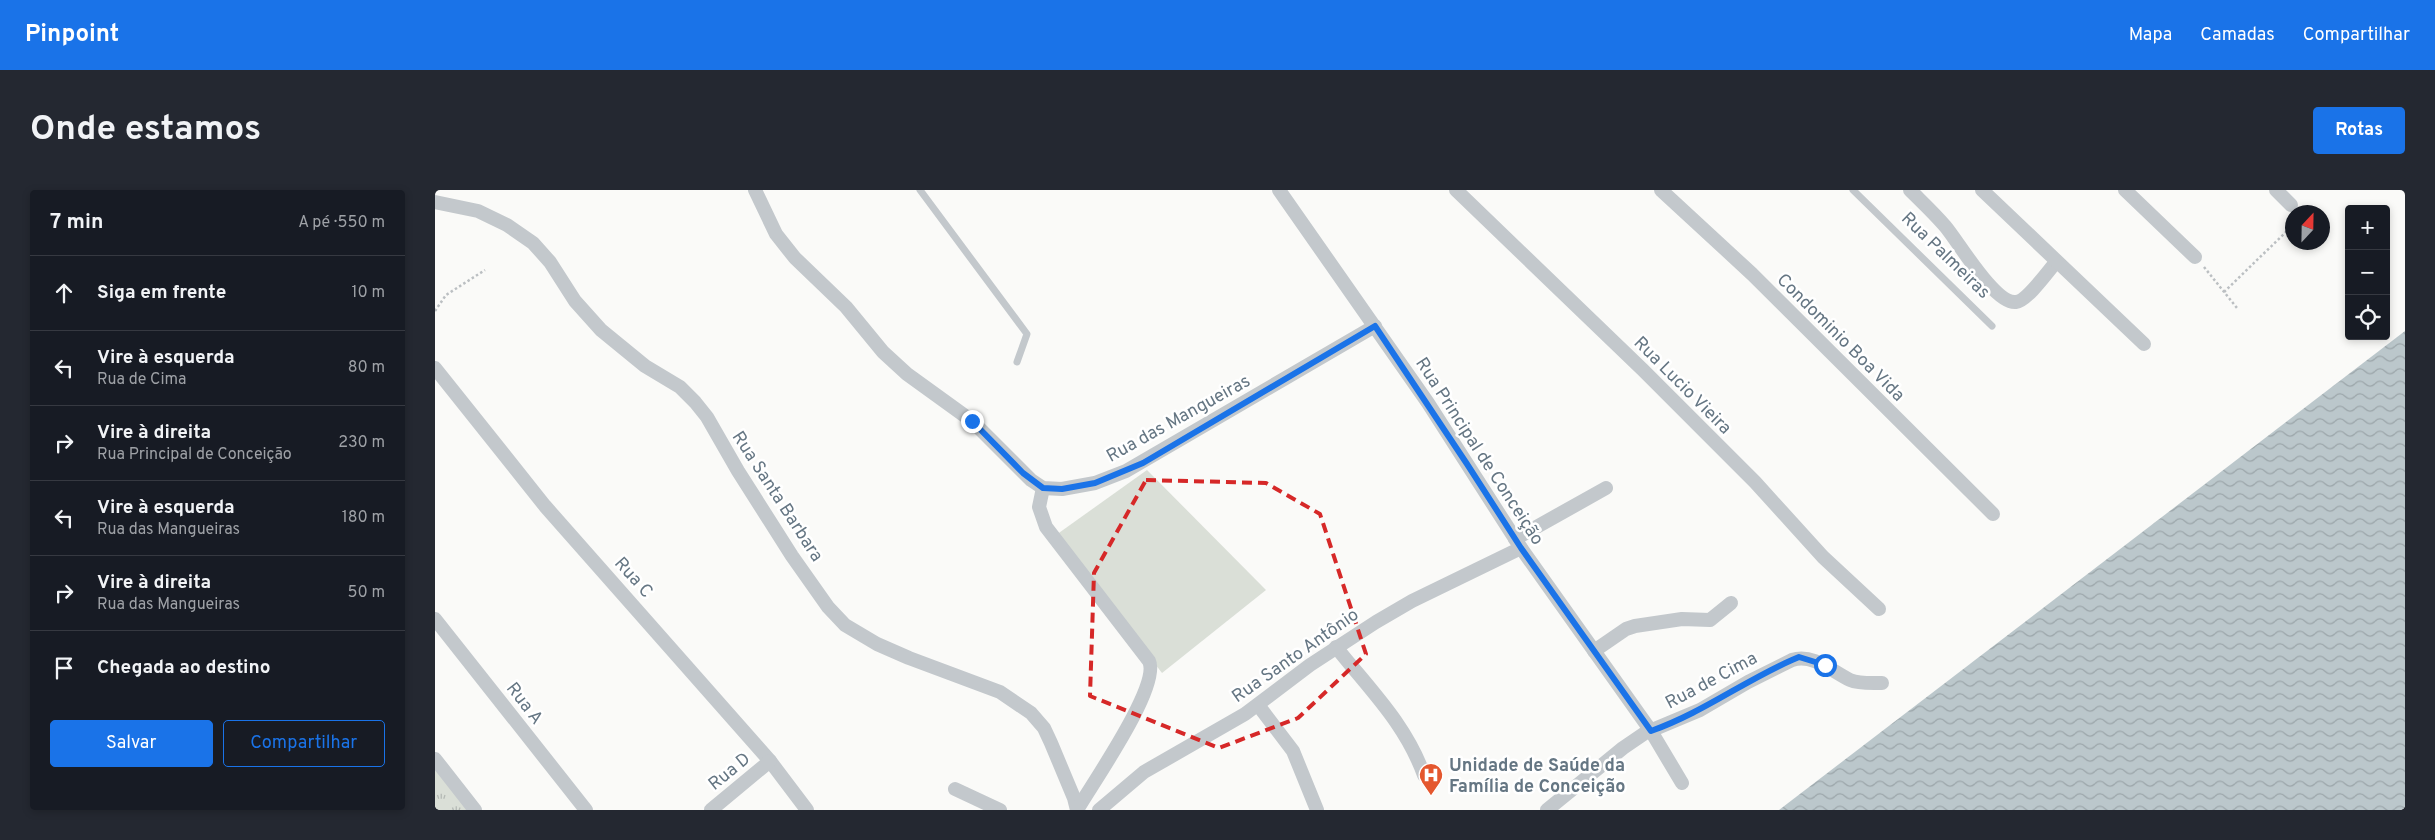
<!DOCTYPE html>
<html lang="pt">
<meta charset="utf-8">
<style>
body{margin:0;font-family:Overpass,sans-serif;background:#242831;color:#f1f3f6}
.controls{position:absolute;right:15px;top:15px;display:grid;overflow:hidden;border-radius:5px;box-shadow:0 2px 8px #0003}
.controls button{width:45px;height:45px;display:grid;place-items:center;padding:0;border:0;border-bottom:1px solid #363941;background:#171b24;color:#f1f3f6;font:25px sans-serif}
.compass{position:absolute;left:1850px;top:15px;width:45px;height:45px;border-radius:50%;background:#171b24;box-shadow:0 2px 8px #0003;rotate:22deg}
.stop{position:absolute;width:15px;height:15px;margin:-11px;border:4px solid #1a73e8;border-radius:50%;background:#fff}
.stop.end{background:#1a73e8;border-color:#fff;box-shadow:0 1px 5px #0008}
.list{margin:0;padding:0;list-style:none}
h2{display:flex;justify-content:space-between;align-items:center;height:65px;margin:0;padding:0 20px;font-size:21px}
h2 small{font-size:16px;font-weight:400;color:#9ea1a6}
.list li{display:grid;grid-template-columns:32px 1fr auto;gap:15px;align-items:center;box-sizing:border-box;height:75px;padding:0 20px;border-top:1px solid #363941}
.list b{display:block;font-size:19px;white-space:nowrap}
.list p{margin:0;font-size:16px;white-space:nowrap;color:#9ea1a6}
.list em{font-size:16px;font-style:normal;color:#9ea1a6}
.actions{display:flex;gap:10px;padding:15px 20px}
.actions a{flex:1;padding:11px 0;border:1px solid #1a73e8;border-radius:5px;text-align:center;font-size:18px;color:#1a73e8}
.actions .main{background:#1a73e8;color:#fff}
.icon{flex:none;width:28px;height:28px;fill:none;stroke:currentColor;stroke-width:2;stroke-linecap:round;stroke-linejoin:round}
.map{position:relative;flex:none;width:1970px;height:620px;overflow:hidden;border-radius:5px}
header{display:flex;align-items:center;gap:30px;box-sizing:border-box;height:70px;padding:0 25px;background:#1a73e8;color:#fff}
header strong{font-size:24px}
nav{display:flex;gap:28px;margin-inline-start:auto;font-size:18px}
.intro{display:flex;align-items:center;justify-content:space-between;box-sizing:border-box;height:120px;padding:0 30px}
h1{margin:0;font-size:35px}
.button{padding:12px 22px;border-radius:5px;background:#1a73e8;color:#fff;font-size:18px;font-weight:700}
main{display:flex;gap:30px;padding:0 30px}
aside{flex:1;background:#171b24;border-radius:5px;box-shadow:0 2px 8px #0003}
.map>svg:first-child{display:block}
.park{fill:url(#park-tufts)}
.pitch{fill:#dadfd7}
.water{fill:url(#water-waves)}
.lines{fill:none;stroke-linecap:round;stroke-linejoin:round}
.path{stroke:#bbbfc2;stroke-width:2.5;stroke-dasharray:2.5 2.5;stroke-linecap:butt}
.service{stroke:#c3c8cc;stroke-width:7}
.minor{stroke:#c3c8cc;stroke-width:14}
.route{stroke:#1a73e8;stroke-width:6}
.marked{fill:none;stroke:#d62828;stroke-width:4;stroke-dasharray:10 6;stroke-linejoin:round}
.labels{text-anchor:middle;stroke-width:5;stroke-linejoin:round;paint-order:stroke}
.street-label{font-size:18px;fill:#657683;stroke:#fff}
.poi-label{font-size:18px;font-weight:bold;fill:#657683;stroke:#fff;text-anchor:start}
</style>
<header>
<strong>Pinpoint</strong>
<nav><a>Mapa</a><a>Camadas</a><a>Compartilhar</a></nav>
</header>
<div class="intro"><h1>Onde estamos</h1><a class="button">Rotas</a></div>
<main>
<aside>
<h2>7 min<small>A pé · 550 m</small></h2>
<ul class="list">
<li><svg class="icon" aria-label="ahead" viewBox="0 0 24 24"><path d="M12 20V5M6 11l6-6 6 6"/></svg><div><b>Siga em frente</b></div><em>10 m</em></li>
<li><svg class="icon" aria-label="left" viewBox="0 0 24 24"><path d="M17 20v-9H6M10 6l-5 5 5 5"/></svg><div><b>Vire à esquerda</b><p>Rua de Cima</p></div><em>80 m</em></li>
<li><svg class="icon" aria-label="right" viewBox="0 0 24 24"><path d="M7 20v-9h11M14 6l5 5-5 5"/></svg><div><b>Vire à direita</b><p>Rua Principal de Conceição</p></div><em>230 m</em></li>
<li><svg class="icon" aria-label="left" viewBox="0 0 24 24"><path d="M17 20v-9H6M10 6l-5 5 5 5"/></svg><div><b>Vire à esquerda</b><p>Rua das Mangueiras</p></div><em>180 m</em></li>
<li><svg class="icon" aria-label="right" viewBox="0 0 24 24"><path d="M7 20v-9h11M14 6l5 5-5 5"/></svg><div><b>Vire à direita</b><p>Rua das Mangueiras</p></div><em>50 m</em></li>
<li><svg class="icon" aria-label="arrive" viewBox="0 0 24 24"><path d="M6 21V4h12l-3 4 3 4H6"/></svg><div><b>Chegada ao destino</b></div></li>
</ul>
<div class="actions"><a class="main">Salvar</a><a>Compartilhar</a></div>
</aside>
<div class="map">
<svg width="1970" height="620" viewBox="0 0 1970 620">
<defs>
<pattern id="park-tufts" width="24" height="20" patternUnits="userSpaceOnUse" patternTransform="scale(1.25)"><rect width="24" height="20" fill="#dadfd7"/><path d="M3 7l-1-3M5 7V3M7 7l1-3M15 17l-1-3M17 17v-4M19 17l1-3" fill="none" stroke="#b4b9b4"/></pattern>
<pattern id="water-waves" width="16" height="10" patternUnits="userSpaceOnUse" patternTransform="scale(1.25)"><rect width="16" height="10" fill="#bbc7cb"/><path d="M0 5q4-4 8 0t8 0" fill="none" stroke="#9ca6aa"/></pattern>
</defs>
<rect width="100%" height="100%" fill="#fafaf8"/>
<path class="park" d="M0 577 35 620H0Z"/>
<path class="pitch" d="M712 280 831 400 727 483 621 345Z"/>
<path class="water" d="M1970 141V620H1344Z"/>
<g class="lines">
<g class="path">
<path d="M1769 77 1802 118"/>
<path d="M1789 102 1852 41 1854 28"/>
<path d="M0 121 11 105 50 80"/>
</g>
<g class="service">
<path d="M485 0 592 144 582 172"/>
<path d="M1418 0 1557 136"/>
</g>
<g class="minor">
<path d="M320 0 341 44 360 68 411 117 448 162 472 184 537 231 596 290 608 298 627 299 660 293 691 281 940 136"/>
<path d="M844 0 993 213 1086 358 1216 541 1247 593"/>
<path d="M1021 0 1208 180 1320 292 1388 367 1444 419"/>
<path d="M1226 0 1317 84 1558 324"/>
<path d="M1475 0C1487 12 1499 23 1510 36 1523 51 1560 115 1581 112 1592 111 1614 80 1621 72"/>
<path d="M1547 0 1709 154"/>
<path d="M1690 0 1760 67"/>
<path d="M1841 0 1856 15"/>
<path d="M0 12 43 21 72 35 98 53 115 72 140 111 166 140 210 176 245 197 260 212 272 227 303 281 357 366 393 417 410 435 442 454 474 468 565 502 596 523 609 538 616 553 639 608 642 620"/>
<path d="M0 178 110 316 335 571 372 620"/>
<path d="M608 298 604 317 611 337 714 471C726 496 657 594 642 620"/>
<path d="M1080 349 1171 298"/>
<path d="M0 429 151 620"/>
<path d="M901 457C935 500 970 533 989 585"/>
<path d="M1159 461 1191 439 1200 436 1247 429 1275 430 1296 413"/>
<path d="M823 515 858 561 882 620"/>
<path d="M0 569 40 620"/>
<path d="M520 599 565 620"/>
<path d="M276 620 335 571"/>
<path d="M664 620 709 582 810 524 875 475 941 432 977 411 1086 358"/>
<path d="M1112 620 1188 558 1210 543 1265 520 1313 492 1357 470C1378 463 1398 482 1415 490 1424 494 1438 493 1447 493"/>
</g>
</g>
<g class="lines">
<path class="route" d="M537 231 588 283 608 298 627 299 660 293 708 273 940 136 1032 274 1086 358 1216 541C1267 523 1309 491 1357 470L1364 467 1390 475"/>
</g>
<path class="marked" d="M711 290 831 293 885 324 931 464 863 528 784 558 655 506 659 383Z"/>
<defs>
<g id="hospital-pin" transform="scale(1.25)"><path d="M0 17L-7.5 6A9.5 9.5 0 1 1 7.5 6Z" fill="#e4572e" stroke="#fff"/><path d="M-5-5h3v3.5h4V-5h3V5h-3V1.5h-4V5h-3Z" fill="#fff"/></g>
</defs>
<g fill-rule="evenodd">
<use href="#hospital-pin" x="996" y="585"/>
</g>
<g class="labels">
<g class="street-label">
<text transform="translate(1511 65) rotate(44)" y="6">Rua Palmeiras</text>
<text transform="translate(1406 147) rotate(45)" y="6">Condominio Boa Vida</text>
<text transform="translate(1248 195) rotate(45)" y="6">Rua Lucio Vieira</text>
<text transform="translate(743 228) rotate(-29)" y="6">Rua das Mangueiras</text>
<text transform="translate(1045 261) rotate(57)" y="6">Rua Principal de Conceição</text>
<text transform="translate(343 306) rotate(57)" y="6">Rua Santa Barbara</text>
<text transform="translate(199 387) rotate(48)" y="6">Rua C</text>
<text transform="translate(860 465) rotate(-35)" y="6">Rua Santo Antônio</text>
<text transform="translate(1276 490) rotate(-28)" y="6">Rua de Cima</text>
<text transform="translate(90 513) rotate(52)" y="6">Rua A</text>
<text transform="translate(294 581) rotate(-39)" y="6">Rua D</text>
</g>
<g class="poi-label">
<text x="1014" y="581">Unidade de Saúde da<tspan x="1014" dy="21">Família de Conceição</tspan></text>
</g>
</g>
</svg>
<div class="controls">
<button>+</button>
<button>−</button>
<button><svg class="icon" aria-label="locate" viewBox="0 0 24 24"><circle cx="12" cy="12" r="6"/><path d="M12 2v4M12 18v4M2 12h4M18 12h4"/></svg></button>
</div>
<svg class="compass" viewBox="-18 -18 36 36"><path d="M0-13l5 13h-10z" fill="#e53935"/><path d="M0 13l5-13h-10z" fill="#9ea1a6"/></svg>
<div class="stop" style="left:1390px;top:475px"></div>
<div class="stop end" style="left:537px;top:231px"></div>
</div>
</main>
